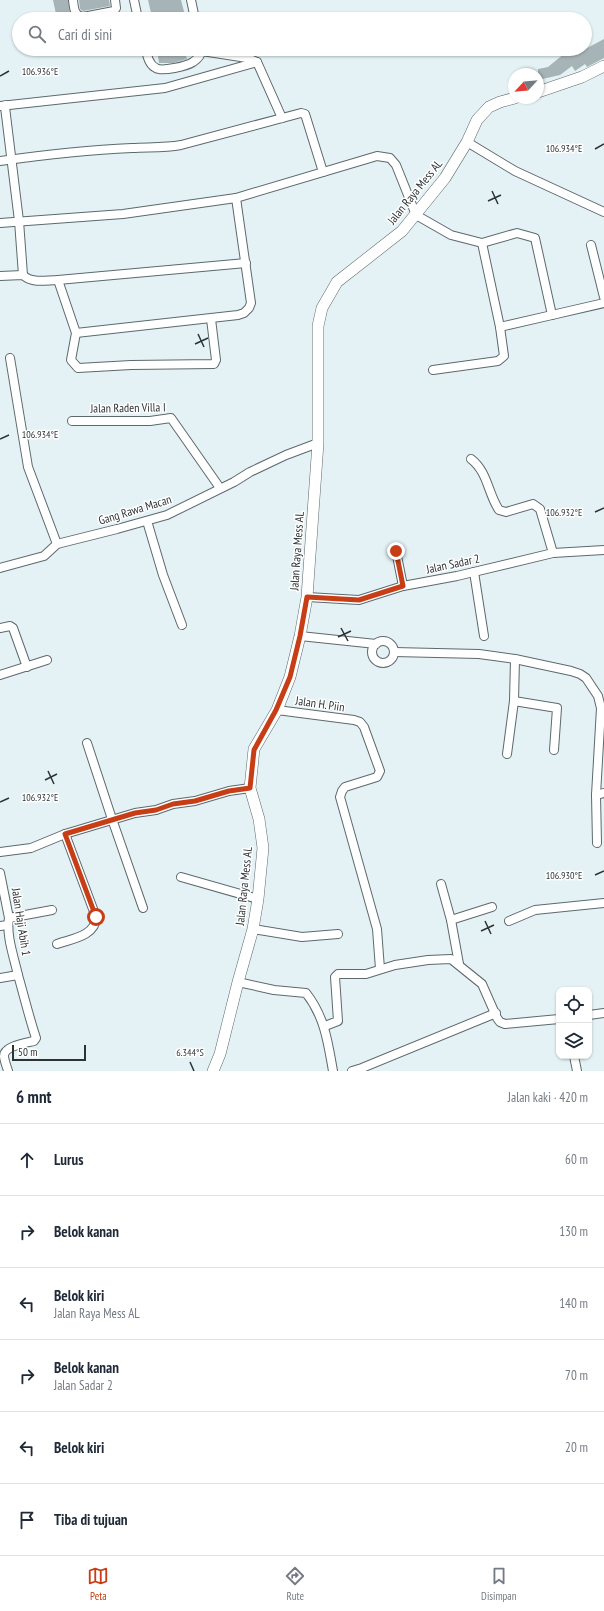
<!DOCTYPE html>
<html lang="id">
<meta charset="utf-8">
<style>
body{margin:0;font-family:"PT Sans Narrow",sans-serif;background:#f2f2f3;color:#1f2937}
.controls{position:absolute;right:12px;bottom:12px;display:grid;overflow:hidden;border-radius:8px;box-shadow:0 1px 3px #0004}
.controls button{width:36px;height:36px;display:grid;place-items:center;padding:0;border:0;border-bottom:1px solid #e0e1e3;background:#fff;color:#1f2937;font:20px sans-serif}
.compass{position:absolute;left:508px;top:68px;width:36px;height:36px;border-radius:50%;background:#fff;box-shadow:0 1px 3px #0004;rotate:244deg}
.scale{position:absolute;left:12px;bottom:10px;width:74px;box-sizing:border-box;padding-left:4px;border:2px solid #2d3234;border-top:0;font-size:11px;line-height:14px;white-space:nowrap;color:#2d3234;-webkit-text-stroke:3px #fff;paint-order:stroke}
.stop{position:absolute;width:12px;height:12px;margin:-9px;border:3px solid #c73e16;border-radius:50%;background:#fff}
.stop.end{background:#c73e16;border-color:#fff;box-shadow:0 1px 4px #0008}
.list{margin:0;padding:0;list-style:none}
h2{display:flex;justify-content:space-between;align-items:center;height:52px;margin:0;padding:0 16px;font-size:17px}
h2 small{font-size:13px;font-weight:400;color:#747a83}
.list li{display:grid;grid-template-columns:26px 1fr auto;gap:12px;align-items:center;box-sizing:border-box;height:72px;padding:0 16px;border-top:1px solid #e0e1e3}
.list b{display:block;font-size:15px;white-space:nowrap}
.list p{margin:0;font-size:13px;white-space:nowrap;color:#747a83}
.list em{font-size:13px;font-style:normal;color:#747a83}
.icon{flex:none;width:22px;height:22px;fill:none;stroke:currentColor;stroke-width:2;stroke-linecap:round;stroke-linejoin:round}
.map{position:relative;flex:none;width:604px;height:1071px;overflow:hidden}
.search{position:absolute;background:#fff;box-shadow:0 1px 3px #0004;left:12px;right:12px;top:12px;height:44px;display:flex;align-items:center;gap:10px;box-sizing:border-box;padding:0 14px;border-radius:22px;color:#747a83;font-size:15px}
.sheet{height:484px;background:#fff}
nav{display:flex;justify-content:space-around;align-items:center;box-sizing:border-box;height:56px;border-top:1px solid #e0e1e3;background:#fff;font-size:11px;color:#747a83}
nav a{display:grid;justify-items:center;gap:2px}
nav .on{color:#c73e16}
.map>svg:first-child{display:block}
.building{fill:#a7b4b7}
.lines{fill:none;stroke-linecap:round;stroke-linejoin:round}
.street-casing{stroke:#5d696c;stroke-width:10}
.secondary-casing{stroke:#5d696c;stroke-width:12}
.street{stroke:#fff;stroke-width:8}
.secondary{stroke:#fff;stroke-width:11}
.route{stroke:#c73e16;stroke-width:5}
.ticks{fill:none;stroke:#2d3234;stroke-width:1.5}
.labels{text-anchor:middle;stroke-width:3;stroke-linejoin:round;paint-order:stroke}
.street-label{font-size:12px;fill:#2d3234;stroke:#fff}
.ticks-label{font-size:10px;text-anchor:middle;fill:#2d3234;stroke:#fff;stroke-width:3;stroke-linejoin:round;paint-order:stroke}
</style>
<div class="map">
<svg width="604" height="1071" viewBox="0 0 604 1071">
<rect width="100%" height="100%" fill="#e4f2f6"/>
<g class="building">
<path d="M53 0H68L71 19H59L58 13 56 14Z"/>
<path d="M79 0H109L110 6 83 11 80 9Z"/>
<path d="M148 0H181L186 19H157L156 12 151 13Z"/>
<path d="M604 39V58L587 67 585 64 575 71 572 66 560 75 538 80V69L548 67 570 49 576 54Z"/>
<path d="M161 49H184L187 59 173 63H159L157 50Z"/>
</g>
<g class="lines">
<g class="street-casing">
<g id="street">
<path d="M73 0C74 8 74 16 83 17L114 11 116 8 115 0"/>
<path d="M134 0 138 19"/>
<path d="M191 0 195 19"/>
<path d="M146 49C147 56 149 65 156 68 162 72 187 66 193 62 198 59 201 55 202 49"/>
<path d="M202 51 247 58 257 62 282 118"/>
<path d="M6 105 5 107 19 221 23 275"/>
<path d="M0 106 165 88 257 62"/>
<path d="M467 142 515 171 604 212"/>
<path d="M0 161C43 155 88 150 132 148 149 147 164 148 181 145L301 113 305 114 323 172"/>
<path d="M0 223 123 214 236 198 377 156 390 158 396 165 416 215 451 235 482 243 517 233 535 238 552 315 604 303"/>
<path d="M591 245 604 297"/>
<path d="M0 276 23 275C32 284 46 280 58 280L246 263"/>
<path d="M58 280 76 333 71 360 78 368 131 365 214 364 216 360 211 319"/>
<path d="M500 327 552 315"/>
<path d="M76 333 238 315 244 313 249 308 251 303 236 198"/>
<path d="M10 358 28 467 57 544"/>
<path d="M433 370 498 361 504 356 500 327 482 243"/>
<path d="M72 421H150L171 418 220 488"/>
<path d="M471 459C488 472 488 494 499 510L506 512 533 504 540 509 553 553"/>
<path d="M147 521 163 575 182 625"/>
<path d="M396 551 403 586"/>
<path d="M0 568 44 556 57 544 117 529 167 515 234 482 250 472 286 455 318 443"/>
<path d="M474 572 484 636"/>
<path d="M307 597 359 600 403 586 457 576 553 553 604 550"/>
<path d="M0 628 10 626 13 628 27 667"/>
<path d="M300 636 376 644"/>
<circle cx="383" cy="652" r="11"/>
<path d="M394 652 479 654 515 659 571 671 580 674 586 678 598 696 601 708 596 795 604 793"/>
<path d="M0 675 47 660"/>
<path d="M514 701 557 708 554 750"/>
<path d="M277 710 354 720 360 722 364 727 380 771 377 777 345 787 342 791 340 797 377 929 380 969"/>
<path d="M87 743 112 819 143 908"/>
<path d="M507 754 514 701 515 659"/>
<path d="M596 795 597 843"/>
<path d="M0 852 31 848 65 834 135 813 156 810 173 804 195 801 229 791 250 788"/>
<path d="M0 873 9 918C6 936 14 957 18 975 24 996 29 1017 36 1038L34 1041C26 1043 4 1046 4 1056 4 1060 7 1067 8 1071"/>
<path d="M181 877 258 899"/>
<path d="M441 884 451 920 459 964"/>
<path d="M9 918 52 910"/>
<path d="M451 920 492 907"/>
<path d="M509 921 535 910 604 903"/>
<path d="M0 926 8 925"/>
<path d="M253 929 302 937 338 934"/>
<path d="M57 944C71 939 96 936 96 917L65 834"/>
<path d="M0 978 18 975"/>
<path d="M238 982 274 990 306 993C325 1017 328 1043 333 1071"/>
<path d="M589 1015 604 1013"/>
<path d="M325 1026 338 1021 335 977 338 974H366L395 965 428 960 451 959 482 984 497 1018 500 1022 505 1024 559 1019"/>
<path d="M574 1056 577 1071"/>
<path d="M352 1071 362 1068 496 1013"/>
</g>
</g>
<g class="secondary-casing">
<g id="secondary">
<path d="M538 92 582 77 604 66"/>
<path d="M213 1071 220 1054 238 982 253 929 258 899 263 848 259 819 250 788 254 749 277 710 290 677 300 636 307 597 318 443V326L322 308 337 282 402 231 445 178 467 142 477 120 489 107 500 102 515 98"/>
</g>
</g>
<use href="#street" class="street"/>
<use href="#secondary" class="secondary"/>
</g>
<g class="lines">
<path class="route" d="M96 917 65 834 135 813 156 810 173 804 195 801 229 791 250 788 254 750 276 710 290 677 300 636 307 597 359 600 403 586 396 551"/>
</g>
<path class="ticks" d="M0 76 9 71M595 149 604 144M492 191 498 204M488 201 501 195M198 334 204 347M195 344 208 338M0 439 9 435M595 512 604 508M341 628 348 641M338 637 351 631M48 771 54 784M45 780 57 774M0 802 9 798M595 875 604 871M485 921 491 934M481 931 494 925M190 1062 194 1071"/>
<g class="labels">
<g class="street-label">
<text transform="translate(415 192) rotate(-51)" y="4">Jalan Raya Mess AL</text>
<text transform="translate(128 408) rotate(-1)" y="4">Jalan Raden Villa I</text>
<text transform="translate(135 510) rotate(-17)" y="4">Gang Rawa Macan</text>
<text transform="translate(297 551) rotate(-86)" y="4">Jalan Raya Mess AL</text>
<text transform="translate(453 564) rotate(-12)" y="4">Jalan Sadar 2</text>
<text transform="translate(320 704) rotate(8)" y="4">Jalan H. Piin</text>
<text transform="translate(244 886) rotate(-84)" y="4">Jalan Raya Mess AL</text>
<text transform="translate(21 922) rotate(81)" y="4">Jalan Haji Abih 1</text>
</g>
</g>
<g class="ticks-label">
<text x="40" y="75">106.936°E</text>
<text x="564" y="152">106.934°E</text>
<text x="40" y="438">106.934°E</text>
<text x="564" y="516">106.932°E</text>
<text x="40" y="801">106.932°E</text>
<text x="564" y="879">106.930°E</text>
<text x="190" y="1056">6.344°S</text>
</g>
</svg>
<div class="controls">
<button><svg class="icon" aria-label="locate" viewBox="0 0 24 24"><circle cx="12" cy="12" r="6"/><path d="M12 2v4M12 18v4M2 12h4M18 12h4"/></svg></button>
<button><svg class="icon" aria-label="layers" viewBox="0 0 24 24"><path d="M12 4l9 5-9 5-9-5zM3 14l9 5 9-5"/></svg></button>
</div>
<svg class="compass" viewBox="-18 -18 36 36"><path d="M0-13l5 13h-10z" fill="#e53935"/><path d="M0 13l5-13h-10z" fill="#747a83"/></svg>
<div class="scale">50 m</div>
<div class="stop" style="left:96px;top:917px"></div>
<div class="stop end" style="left:396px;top:551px"></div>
<div class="search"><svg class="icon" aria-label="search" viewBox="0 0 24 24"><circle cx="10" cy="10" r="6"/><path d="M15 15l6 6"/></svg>Cari di sini</div>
</div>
<section class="sheet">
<h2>6 mnt<small>Jalan kaki · 420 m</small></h2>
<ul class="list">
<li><svg class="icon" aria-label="ahead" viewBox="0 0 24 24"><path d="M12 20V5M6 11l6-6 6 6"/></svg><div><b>Lurus</b></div><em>60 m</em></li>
<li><svg class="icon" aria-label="right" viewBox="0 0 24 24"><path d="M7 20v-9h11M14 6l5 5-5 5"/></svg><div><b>Belok kanan</b></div><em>130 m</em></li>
<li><svg class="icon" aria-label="left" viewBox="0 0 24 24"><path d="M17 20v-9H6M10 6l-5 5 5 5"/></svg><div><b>Belok kiri</b><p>Jalan Raya Mess AL</p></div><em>140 m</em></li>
<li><svg class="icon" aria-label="right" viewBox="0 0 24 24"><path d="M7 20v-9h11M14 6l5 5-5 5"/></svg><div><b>Belok kanan</b><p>Jalan Sadar 2</p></div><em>70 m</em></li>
<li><svg class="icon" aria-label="left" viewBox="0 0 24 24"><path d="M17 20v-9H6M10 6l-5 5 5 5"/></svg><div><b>Belok kiri</b></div><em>20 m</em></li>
<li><svg class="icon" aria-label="arrive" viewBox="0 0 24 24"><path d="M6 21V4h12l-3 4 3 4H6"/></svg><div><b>Tiba di tujuan</b></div></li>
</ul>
</section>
<nav>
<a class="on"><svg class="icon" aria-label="map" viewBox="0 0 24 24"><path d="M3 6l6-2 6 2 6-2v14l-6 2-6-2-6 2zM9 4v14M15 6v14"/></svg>Peta</a>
<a><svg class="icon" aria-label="directions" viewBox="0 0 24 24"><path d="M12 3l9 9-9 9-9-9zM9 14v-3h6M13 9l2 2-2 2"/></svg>Rute</a>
<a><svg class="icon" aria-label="saved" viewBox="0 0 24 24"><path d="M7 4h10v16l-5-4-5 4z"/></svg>Disimpan</a>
</nav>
